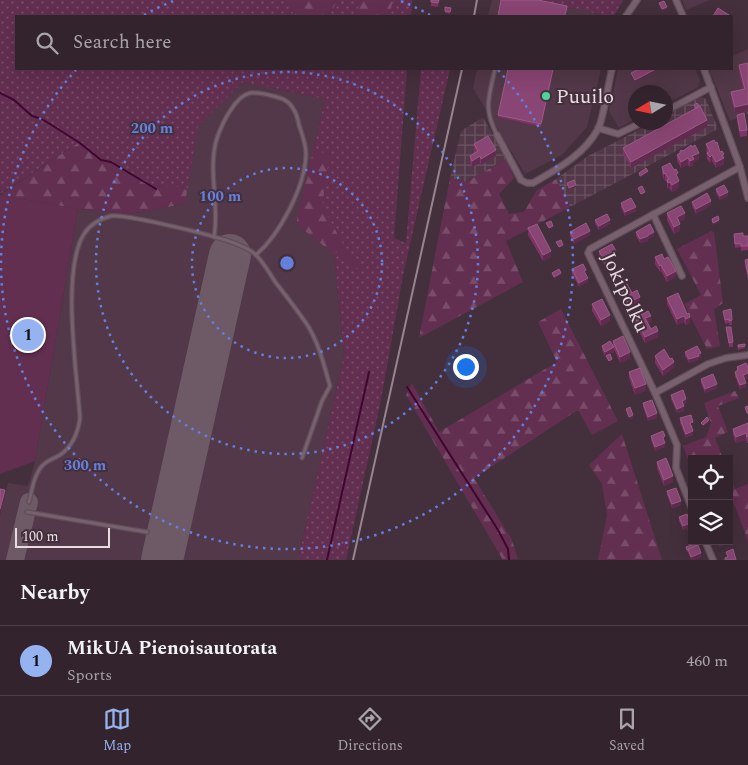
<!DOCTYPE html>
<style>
body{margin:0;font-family:Spectral,serif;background:#3b2b35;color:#f1f3f6}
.controls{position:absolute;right:15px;bottom:15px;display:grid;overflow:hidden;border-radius:0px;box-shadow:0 5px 20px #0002}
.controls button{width:45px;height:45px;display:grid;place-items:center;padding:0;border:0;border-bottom:1px solid #4e4049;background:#33232d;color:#f1f3f6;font:25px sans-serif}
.compass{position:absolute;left:628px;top:85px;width:45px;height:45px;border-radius:50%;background:#33232d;box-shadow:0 5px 20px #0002;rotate:260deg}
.scale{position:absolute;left:15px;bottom:12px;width:95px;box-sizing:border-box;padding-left:5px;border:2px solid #e8dbe2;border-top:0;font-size:14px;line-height:18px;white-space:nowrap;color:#e8dbe2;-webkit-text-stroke:4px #442f3c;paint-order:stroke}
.you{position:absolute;left:465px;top:366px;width:18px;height:18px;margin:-12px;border:4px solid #fff;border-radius:50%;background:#1a73e8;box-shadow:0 0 0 8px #1a73e833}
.badge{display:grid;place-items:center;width:32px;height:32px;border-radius:50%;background:#95b2f1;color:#111;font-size:16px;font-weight:700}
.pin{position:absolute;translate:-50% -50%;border:2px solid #fff;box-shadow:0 1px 5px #0006}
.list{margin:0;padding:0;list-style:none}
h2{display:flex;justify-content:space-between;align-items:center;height:65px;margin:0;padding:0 20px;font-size:21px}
h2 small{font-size:16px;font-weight:400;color:#a9a4aa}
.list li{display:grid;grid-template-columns:32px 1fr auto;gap:15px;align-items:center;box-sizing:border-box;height:70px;padding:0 20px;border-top:1px solid #4e4049}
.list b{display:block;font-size:19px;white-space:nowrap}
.list p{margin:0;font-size:16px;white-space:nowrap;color:#a9a4aa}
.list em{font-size:16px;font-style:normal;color:#a9a4aa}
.icon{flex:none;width:28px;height:28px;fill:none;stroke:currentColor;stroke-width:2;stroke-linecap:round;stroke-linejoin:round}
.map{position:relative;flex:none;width:748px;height:560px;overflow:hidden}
.search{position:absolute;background:#33232d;box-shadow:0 5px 20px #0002;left:15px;right:15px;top:15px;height:55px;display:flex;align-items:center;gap:12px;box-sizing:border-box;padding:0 18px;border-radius:0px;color:#a9a4aa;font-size:19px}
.sheet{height:135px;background:#33232d}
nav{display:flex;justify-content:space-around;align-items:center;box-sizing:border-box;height:70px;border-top:1px solid #4e4049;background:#33232d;font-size:14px;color:#a9a4aa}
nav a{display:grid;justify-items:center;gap:2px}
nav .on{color:#95b2f1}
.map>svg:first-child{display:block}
.built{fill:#523848}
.industrial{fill:url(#industrial-grid)}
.grass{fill:url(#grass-dots)}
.forest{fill:url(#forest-firs)}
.pitch{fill:#632f51}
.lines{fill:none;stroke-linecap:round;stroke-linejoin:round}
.stream{stroke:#410531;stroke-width:2}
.taxiway{stroke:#6d5a66;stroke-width:18}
.runway{stroke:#6d5a66;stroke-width:42}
.service-casing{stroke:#5f4e58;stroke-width:5.5}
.minor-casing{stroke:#5f4e58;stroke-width:8}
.service{stroke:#78606e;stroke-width:3}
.minor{stroke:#78606e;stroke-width:5.5}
.rail{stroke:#96858f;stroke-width:2}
.wall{fill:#7d3365}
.shaded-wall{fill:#612a4f}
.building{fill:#894573;stroke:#985c84}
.ring{fill:none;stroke:#647fdc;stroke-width:2.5;stroke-dasharray:2.5 5}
.poi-dot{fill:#4cd49b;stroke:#442f3c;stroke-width:2}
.labels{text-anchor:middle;stroke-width:4;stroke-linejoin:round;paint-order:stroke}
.poi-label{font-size:20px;fill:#e8dbe2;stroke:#442f3c;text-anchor:start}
.street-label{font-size:20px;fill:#e8dbe2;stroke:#442f3c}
.centre{fill:#647fdc;stroke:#442f3c;stroke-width:2.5}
.ring-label{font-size:15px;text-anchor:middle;font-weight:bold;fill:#647fdc;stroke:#442f3c;stroke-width:4;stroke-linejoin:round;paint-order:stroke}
</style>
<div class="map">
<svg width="748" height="560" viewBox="0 0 748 560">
<defs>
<pattern id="industrial-grid" width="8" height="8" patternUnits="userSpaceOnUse" patternTransform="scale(1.25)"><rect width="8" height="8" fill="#523848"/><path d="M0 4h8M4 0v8" fill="none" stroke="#6b5462"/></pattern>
<pattern id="grass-dots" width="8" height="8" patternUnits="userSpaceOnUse" patternTransform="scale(1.25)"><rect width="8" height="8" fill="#632f51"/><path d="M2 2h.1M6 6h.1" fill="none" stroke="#794d6a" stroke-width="1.8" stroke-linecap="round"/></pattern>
<pattern id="forest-firs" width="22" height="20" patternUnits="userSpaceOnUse" patternTransform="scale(1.25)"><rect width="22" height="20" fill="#632f51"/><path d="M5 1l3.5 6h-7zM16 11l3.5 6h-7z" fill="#794d6a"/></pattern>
</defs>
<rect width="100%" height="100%" fill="#442f3c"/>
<g class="built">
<path d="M492 0H535L607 16H488Z"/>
<path d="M682 0H710L686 10Z"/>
<path d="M748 49V114L730 121 709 69H732V56Z"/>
<path d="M477 69H601L587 127 562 155 525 174 473 88Z"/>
<path d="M618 69H695L700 80 698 87 666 104V92H636L635 119 619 128 609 111Z"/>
<path d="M243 82 325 99 296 224 334 254 344 355 298 560H0V516L8 483 28 486 35 461 78 209 129 214 184 204 198 126Z"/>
</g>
<g class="industrial">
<path d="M701 97 706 99 718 129 570 207 556 179 588 156 652 123 666 122V115Z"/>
<path d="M483 117 506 159 465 182 450 178 461 131Z"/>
</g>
<g class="grass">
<path d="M0 0H283L296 16H16V69H407L394 238 406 243 421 69H450L404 270 381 400 346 560H298L344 355 334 254 296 224 325 99 243 82 198 126 188 188 154 186 112 162 101 160 78 143 0 194Z"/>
<path d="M336 0H412L411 16H327L335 5Z"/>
<path d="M535 0H623L614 16H607Z"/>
</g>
<g class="forest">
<path d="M283 0H336L335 5 327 16H296Z"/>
<path d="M362 0H393L389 16H354Z"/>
<path d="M78 143 101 160 112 162 154 186 188 188 184 204 129 214 78 209 0 195Z"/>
<path d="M313 151 327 153 329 158 322 206 343 244 358 263 360 270 336 252 334 254 296 224Z"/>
<path d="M506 159 514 178 499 194 509 214 524 212 537 190 556 179 570 207 506 241 523 282 419 338 450 178 466 182Z"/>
<path d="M711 231 714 232 723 303 714 309 720 346 707 349 684 304 701 295 677 249Z"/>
<path d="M561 309 618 421 592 435 578 410 474 478 512 540 518 559 503 560 406 395 412 383 439 432 557 362 538 322Z"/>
<path d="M735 391 739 398 718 406 728 432 715 438 723 459H692V469L683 446 706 437 711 423 704 403Z"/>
<path d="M622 434 662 560H598L607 515 602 484 589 465Z"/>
<path d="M729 474 735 489 748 484V541L735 506 729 495Z"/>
</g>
<path class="pitch" d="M0 195 78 209 35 461 0 474Z"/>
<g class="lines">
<g class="stream">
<path d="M0 93 14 100 32 116 42 119 80 143 101 160 111 162 156 189"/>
<path d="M407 387 498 530 508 549 509 560"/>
<path d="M327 560 369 372"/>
</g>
<path class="taxiway" d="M15 560 29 502"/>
<path class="runway" d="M162 560 230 255"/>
<g class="service-casing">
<g id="service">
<path d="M495 69C489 97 483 108 497 135"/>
<path d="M214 237C220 204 207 170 217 138 222 124 235 96 250 93 258 92 265 94 273 96 281 98 288 100 292 107 296 112 298 119 299 125 302 134 306 144 306 154 305 187 280 234 256 255"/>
<path d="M29 502C32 490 34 474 43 465 48 460 55 458 60 455 73 446 78 433 80 418 77 374 61 270 84 234 90 224 100 219 111 216 125 214 198 232 215 237 227 240 248 247 256 255 264 263 270 274 276 283 287 297 298 311 308 326 319 344 324 365 330 386L322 401 302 458"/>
<path d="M27 512 147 532"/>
</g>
</g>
<g class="minor-casing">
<g id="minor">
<path d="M676 0 683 16"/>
<path d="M626 16 637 0"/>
<path d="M704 69 740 167 748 198"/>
<path d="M666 111 711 87"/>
<path d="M598 128 618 134 643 122"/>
<path d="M497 135 521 180 527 183H533C557 169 584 155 598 129 604 117 608 84 612 69"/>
<path d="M653 214 682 276"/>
<path d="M655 393 708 364 726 358 748 355"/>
<path d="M692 509 676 468 677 445 655 393 588 253 590 249 740 167"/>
<path d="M705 541 713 560"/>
</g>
</g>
<use href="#service" class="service"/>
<use href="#minor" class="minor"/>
<g class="rail">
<path d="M474 16 477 0"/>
<path d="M353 560 462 69"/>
</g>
</g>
<g class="wall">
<path d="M431 0H439L438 7 431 6Z"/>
<path d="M445 7 451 8 450 14 445 13Z"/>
<path d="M748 63V110L735 113 731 98V92L743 89 739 72V65Z"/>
<path d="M554 69 541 127 498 117V115Z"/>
<path d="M694 105 707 127 631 168 623 154V148L695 109Z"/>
<path d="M737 115 747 130V136L740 137 737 121Z"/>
<path d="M474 144 496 156 481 165 480 163 472 167 470 162V156L475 153 474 150Z"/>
<path d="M706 144 724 154V164L716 168 712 161 710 163 707 159Z"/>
<path d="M680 151H683L699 159 694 162V165L690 167 688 165 681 168 677 161V155L680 153Z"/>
<path d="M662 167 678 179 679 188 672 192 670 189H668L667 187V183L665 180H664L662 174Z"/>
<path d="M716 189 728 196 720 200 716 193Z"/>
<path d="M692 202 711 205 696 214 692 206Z"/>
<path d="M621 203 636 211 625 216 621 208Z"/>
<path d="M667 213 685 219 679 222 680 230 674 234 667 220Z"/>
<path d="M595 220 610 224 599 230 595 224Z"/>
<path d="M528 228 551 257 543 261 528 235Z"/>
<path d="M570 232 590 235 574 244 570 236Z"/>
<path d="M636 232 654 236 648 239V241L640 243 636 236Z"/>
<path d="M734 234 743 236H748V250L741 251V247L735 248Z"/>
<path d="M599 251 616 255 610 259 611 265 606 268 599 255Z"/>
<path d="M655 257 676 277 667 282 661 271 660 272 655 264Z"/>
<path d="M748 259V280L745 266V260Z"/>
<path d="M572 269 586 274 588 282 579 287 572 274Z"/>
<path d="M620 288 632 293 640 303 628 310 620 294Z"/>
<path d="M667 298 687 314 690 323 686 325 684 322 677 325 667 304Z"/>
<path d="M592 304 610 321 601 326 592 311Z"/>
<path d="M723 311 732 320V325H729V323L725 324Z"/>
<path d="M635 318 651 322 648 323 651 329 658 337 645 343 635 324Z"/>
<path d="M726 327 733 342V347H729Z"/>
<path d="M613 341 630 358 620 363 614 349V352L605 356 602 350V346H613Z"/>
<path d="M745 344V348L738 350V345Z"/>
<path d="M685 352 701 357 699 358V360L689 363 685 356Z"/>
<path d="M655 356 674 368 663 376 655 363Z"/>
<path d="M737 367 748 377 744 379 746 387 740 389 735 376V372L737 371Z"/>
<path d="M629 372 646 390 635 395 629 378Z"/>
<path d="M701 379 717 388 705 393 701 383Z"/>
<path d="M671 395 686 403 683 404 684 411 677 413 671 399Z"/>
<path d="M643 403 657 418 648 421 643 407Z"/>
<path d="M680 418 693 426 692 427 693 435 686 438 680 423Z"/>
<path d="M748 423V443H747L746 440 736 443 733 435V429Z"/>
<path d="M651 436 665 441H664L665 447 655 451 651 440Z"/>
<path d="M657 462 673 482 664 486 657 468Z"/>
<path d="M667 491 681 505 672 508 667 495Z"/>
<path d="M679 517 690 527 683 530 679 521Z"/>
<path d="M686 547 701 557 694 560H691L688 552H687L686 549Z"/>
</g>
<g class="shaded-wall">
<path d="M667 7V9L662 11V9Z"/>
<path d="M656 69H660L635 82V80Z"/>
<path d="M748 99V110L735 113V107Z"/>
<path d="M707 120V127L631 168V162Z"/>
<path d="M496 150V156L481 165V159Z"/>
<path d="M699 153V159L694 162V165L690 167V161L692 156Z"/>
<path d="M724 154V164L716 168V162Z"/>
<path d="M712 155V161L710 163V157Z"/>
<path d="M480 156V163L472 167V161Z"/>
<path d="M688 158V165L681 168V162Z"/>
<path d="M648 171V173L640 178V176Z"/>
<path d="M665 173V180H664V174Z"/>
<path d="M679 181V188L672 192V185Z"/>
<path d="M670 182V189H668V183Z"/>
<path d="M576 185V187L569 190V188Z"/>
<path d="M728 192V196L720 200V196Z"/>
<path d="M711 201V205L696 214V209Z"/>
<path d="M636 207V211L625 216V212Z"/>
<path d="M685 213V219L677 223V217Z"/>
<path d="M610 220V224L599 230V226Z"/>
<path d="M719 220V222L713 225V223Z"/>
<path d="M680 224V230L674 234V227Z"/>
<path d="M590 231V235L574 244V239Z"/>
<path d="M654 232V236L648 239V241L640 243V239Z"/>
<path d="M551 251V257L543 261V255Z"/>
<path d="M616 251V255L608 260V255Z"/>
<path d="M611 261V265L606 268V264Z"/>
<path d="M661 265V271L660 272V266Z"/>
<path d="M676 271V277L667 282V276Z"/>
<path d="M561 273V275L554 279V277Z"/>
<path d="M588 278V282L579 287V283Z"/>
<path d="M640 297V303L628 310V303Z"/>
<path d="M610 315V321L601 326V320Z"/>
<path d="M651 316V322L645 325V318Z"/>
<path d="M684 316V322L677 325V319Z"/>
<path d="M690 317V323L686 325V319Z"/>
<path d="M658 331V337L645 343V337Z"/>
<path d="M614 347V352L605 356V352Z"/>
<path d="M630 352V358L620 363V357Z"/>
<path d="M701 353V357L699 358V360L689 363V359Z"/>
<path d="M674 362V368L663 376V370Z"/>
<path d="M748 373V377L743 379V375Z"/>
<path d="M746 383V387L740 389V385Z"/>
<path d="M646 384V390L635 395V388Z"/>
<path d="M717 384V388L705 393V389Z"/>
<path d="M686 399V403L682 405V401Z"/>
<path d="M684 406V411L677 413V409Z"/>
<path d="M657 413V418L648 421V417Z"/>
<path d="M633 415V418L629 419V417Z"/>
<path d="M709 420V422L703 427V425Z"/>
<path d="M693 431V435L686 438V434Z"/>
<path d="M746 433V440L736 443V437Z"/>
<path d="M665 443V447L655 451V447Z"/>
<path d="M673 476V482L664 486V480Z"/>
<path d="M5 490V496L0 515V509Z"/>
<path d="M681 501V505L672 508V504Z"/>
<path d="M690 523V527L683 530V526Z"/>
<path d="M723 541H727V544L719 547V543Z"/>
<path d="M701 553V557L694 560H691V557Z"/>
</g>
<g class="building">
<path d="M431 0H439L438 3 431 2Z"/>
<path d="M501 0H538L567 6 565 16H498Z"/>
<path d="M664 1 667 7 662 9 659 3Z"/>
<path d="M445 7 451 8 450 12 445 11Z"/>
<path d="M718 8 729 15V16H713Z"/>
<path d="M748 63V104L735 107 731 92 745 89 739 65Z"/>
<path d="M508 69H553L541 124 498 115Z"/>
<path d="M639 69H656L635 80 631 73Z"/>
<path d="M697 103 699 106 696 108 694 105Z"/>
<path d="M700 106 707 120 631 162 623 148Z"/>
<path d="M744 113 747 130 740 131 737 115Z"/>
<path d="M488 136 496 150 481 159 480 156 472 161 470 156 478 151 474 144Z"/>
<path d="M714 140 716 143 717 142 720 152 722 151 724 154 722 155 724 158 716 162 712 155 710 157 707 153 710 151 706 144Z"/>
<path d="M691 145 692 147 695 145 699 153 692 156 694 159 690 161 688 158 681 162 677 155 680 153V151L682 150 683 151Z"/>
<path d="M670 163 674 170 676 169 678 173 676 174 679 181 672 185 670 182 668 183 667 180 669 179 665 173 664 174 662 167Z"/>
<path d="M646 168 648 171 640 176 639 173Z"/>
<path d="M574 180 576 185 569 188 567 183Z"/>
<path d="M724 185 728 192 720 196 716 189Z"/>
<path d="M642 186 645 192 641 194 638 188Z"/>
<path d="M707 193 711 201 696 209 692 202Z"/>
<path d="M631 198 636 207 625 212 621 203Z"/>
<path d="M681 206 685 213 677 217 680 224 674 227 667 213Z"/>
<path d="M607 214 610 220 599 226 595 220Z"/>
<path d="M718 216 719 220 713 223 712 219Z"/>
<path d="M551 221 553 226 549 228 546 223Z"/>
<path d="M586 223 590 231 574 239 570 232Z"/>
<path d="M537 224 551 251 543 255 528 228Z"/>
<path d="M650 224 654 232 648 235V236L640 239 636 232Z"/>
<path d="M743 233V236H748V246H741V243L735 244 734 234Z"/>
<path d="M561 240 563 245 559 247 556 242Z"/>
<path d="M612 244 616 251 608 255 611 261 606 264 599 251Z"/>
<path d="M662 254 664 259 668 257 676 271 667 276 661 265 660 266 655 257Z"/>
<path d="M748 259V274L745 260Z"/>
<path d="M583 264 586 270 584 271 588 278 579 283 572 269Z"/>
<path d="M559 269 561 273 554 277 552 273Z"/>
<path d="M627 284 632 293 637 290 640 297 628 303 620 288Z"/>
<path d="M678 293 687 314 689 313 690 317 686 319 684 316 677 319 667 298Z"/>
<path d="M602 299 610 315 601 320 592 304Z"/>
<path d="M731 309 732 320 729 321V319L725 320 723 311Z"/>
<path d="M648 311 651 316 645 318 651 329 656 326 658 331 645 337 635 318Z"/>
<path d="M726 327H731L733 342 729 343Z"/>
<path d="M623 336 630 352 620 357 613 341Z"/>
<path d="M610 341 614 347 605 352 602 346Z"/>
<path d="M745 344V346L738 347V345Z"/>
<path d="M697 346 701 353 698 354 699 356 689 359 685 352Z"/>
<path d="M664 349 670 359 672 358 674 362 663 370 655 356Z"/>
<path d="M610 354 612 359 609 361 606 356Z"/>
<path d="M746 363 748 367V373L743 375 746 383 740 385 735 372 738 370 737 367Z"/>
<path d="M640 368 646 384 635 388 629 372Z"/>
<path d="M713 374 717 384 705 389 701 379Z"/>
<path d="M683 390 686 399 682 401 684 406 677 409 671 395Z"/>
<path d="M652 400 657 413 648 417 643 403Z"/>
<path d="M748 406V413H747L745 407Z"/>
<path d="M630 407 633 415 629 417 626 409Z"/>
<path d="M691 415 693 422 690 423 693 431 686 434 680 418Z"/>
<path d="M707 417 709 420 703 425 701 423Z"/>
<path d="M748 423V436L747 437 746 433 736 437 733 429Z"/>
<path d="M663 431 665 436 663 438 665 443 655 447 651 436Z"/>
<path d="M666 458 673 476 664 480 657 462Z"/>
<path d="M676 488 681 501 672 504 667 491Z"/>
<path d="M0 489 5 490 0 509Z"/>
<path d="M687 514 690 523 683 526 679 517Z"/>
<path d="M692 528V534L690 535 688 529Z"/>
<path d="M697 543 698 545 687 550 686 547Z"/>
<path d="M698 545 701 553 691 557 688 549Z"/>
<path d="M733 549 736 560H725V558L728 557 726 552Z"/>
</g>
<g class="ring">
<circle cx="287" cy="263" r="95"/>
<circle cx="287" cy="263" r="191"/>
<path d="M144 15A286 286 0 0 1 173 1M401 1A286 286 0 0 1 430 15M498 70A286 286 0 1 1 76 70"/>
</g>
<circle class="poi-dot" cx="546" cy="96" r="5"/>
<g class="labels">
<g class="poi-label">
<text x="556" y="103">Puuilo</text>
</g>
<g class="street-label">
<text transform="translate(626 292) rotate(65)" y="7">Jokipolku</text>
</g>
</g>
<circle cx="287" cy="263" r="8" class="centre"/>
<g class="ring-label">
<text x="152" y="133">200 m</text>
<text x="220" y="201">100 m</text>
<text x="85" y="470">300 m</text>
</g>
</svg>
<div class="controls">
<button><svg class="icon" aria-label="locate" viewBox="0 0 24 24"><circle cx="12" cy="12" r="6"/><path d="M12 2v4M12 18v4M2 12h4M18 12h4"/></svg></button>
<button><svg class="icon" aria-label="layers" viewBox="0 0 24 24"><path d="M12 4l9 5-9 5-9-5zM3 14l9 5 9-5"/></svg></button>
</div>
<svg class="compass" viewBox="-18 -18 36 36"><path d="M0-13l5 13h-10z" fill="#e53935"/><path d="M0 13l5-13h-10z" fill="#a9a4aa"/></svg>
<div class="scale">100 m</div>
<div class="you"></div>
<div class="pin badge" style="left:28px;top:335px">1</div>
<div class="search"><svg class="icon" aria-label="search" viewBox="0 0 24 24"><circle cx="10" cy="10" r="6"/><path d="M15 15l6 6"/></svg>Search here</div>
</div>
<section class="sheet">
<h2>Nearby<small></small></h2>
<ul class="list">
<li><span class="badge">1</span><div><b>MikUA Pienoisautorata</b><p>Sports</p></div><em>460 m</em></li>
</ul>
</section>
<nav>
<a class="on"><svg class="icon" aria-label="map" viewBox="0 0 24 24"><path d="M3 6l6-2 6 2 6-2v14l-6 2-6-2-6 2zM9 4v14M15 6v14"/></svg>Map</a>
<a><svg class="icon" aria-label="directions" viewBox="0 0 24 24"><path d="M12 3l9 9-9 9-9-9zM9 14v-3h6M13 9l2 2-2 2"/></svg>Directions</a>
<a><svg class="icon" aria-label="saved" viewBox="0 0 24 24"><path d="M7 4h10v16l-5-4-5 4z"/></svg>Saved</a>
</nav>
